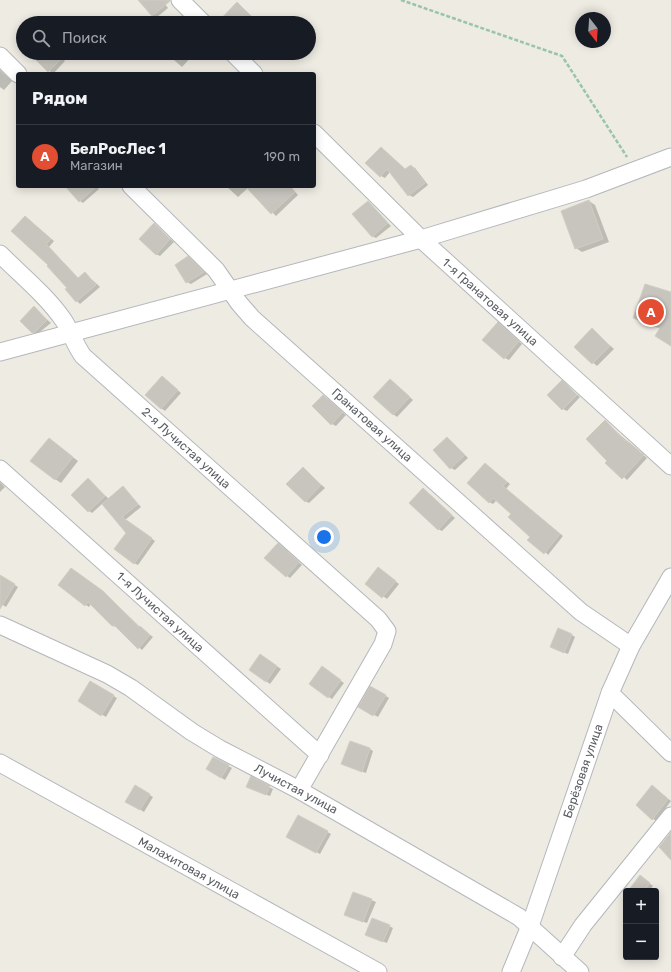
<!DOCTYPE html>
<html lang="ru">
<meta charset="utf-8">
<style>
body{margin:0;font-family:Rubik,sans-serif;background:#242831;color:#f1f3f6}
.controls{position:absolute;right:12px;bottom:12px;display:grid;overflow:hidden;border-radius:4px;box-shadow:0 2px 10px #0003}
.controls button{width:36px;height:36px;display:grid;place-items:center;padding:0;border:0;border-bottom:1px solid #363941;background:#171b24;color:#f1f3f6;font:20px sans-serif}
.compass{position:absolute;left:575px;top:12px;width:36px;height:36px;border-radius:50%;background:#171b24;box-shadow:0 2px 10px #0003;rotate:163deg}
.you{position:absolute;left:324px;top:537px;width:14px;height:14px;margin:-10px;border:3px solid #fff;border-radius:50%;background:#1a73e8;box-shadow:0 0 0 6px #1a73e833}
.badge{display:grid;place-items:center;width:26px;height:26px;border-radius:50%;background:#e34e32;color:#fff;font-size:13px;font-weight:700}
.pin{position:absolute;translate:-50% -50%;border:2px solid #fff;box-shadow:0 1px 4px #0006}
.list{margin:0;padding:0;list-style:none}
h2{display:flex;justify-content:space-between;align-items:center;height:52px;margin:0;padding:0 16px;font-size:17px}
h2 small{font-size:13px;font-weight:400;color:#9ea1a6}
.list li{display:grid;grid-template-columns:26px 1fr auto;gap:12px;align-items:center;box-sizing:border-box;height:64px;padding:0 16px;border-top:1px solid #363941}
.list b{display:block;font-size:15px;white-space:nowrap}
.list p{margin:0;font-size:13px;white-space:nowrap;color:#9ea1a6}
.list em{font-size:13px;font-style:normal;color:#9ea1a6}
.icon{flex:none;width:22px;height:22px;fill:none;stroke:currentColor;stroke-width:2;stroke-linecap:round;stroke-linejoin:round}
.map{position:relative;flex:none;width:671px;height:972px;overflow:hidden}
.search{position:absolute;background:#171b24;box-shadow:0 2px 10px #0003;left:16px;top:16px;width:300px;height:44px;display:flex;align-items:center;gap:10px;box-sizing:border-box;padding:0 14px;border-radius:22px;color:#9ea1a6;font-size:15px}
.panel{position:absolute;background:#171b24;box-shadow:0 2px 10px #0003;left:16px;top:72px;width:300px;height:116px;border-radius:4px}
.map>svg:first-child{display:block}
.shadow{fill:#0003}
.building{fill:#c8c5bf;stroke:#d1cdc0}
.lines{fill:none;stroke-linecap:round;stroke-linejoin:round}
.street-casing{stroke:#b4b7bc;stroke-width:19}
.path{stroke:#98c4a9;stroke-width:2.5;stroke-dasharray:4 2;stroke-linecap:butt}
.street{stroke:#fff;stroke-width:17}
.labels{text-anchor:middle;stroke-width:3;stroke-linejoin:round;paint-order:stroke}
.street-label{font-size:12px;fill:#5a5d62;stroke:#fff}
</style>
<div class="map">
<svg width="671" height="972" viewBox="0 0 671 972">
<rect width="100%" height="100%" fill="#edebe2"/>
<g class="shadow">
<path d="M144 0H162L168 8 156 18 152 16Z"/>
<path d="M237 4 241 6 259 23H225Z"/>
<path d="M42 53H57L65 61 53 74 36 59Z"/>
<path d="M166 53H195L182 67Z"/>
<path d="M0 70 12 81 4 90 0 87Z"/>
<path d="M381 148 406 170 411 166 415 168 428 185 413 197 409 195 390 172 385 178 381 176Z"/>
<path d="M69 186H96L99 189 83 203 80 201Z"/>
<path d="M226 186H290L298 195 276 216 248 188 238 197Z"/>
<path d="M589 201 595 205 609 242 582 252 576 248Z"/>
<path d="M368 202 391 226 376 238 372 236Z"/>
<path d="M29 220 54 241 49 247 79 279 85 273 100 287 80 304 77 301 68 288 49 265Z"/>
<path d="M154 224 174 242 160 256 156 254Z"/>
<path d="M188 258 207 274 191 284 187 282Z"/>
<path d="M34 308 51 323 36 335 32 332Z"/>
<path d="M634 318 671 323V345L661 329Z"/>
<path d="M502 326 522 344 509 360 505 358Z"/>
<path d="M592 329 614 349 597 366 575 347Z"/>
<path d="M162 377 181 393 165 411 161 408Z"/>
<path d="M391 380 413 400 397 417 393 414Z"/>
<path d="M562 382 580 397 567 411 563 409Z"/>
<path d="M323 396 346 415 336 426 332 424Z"/>
<path d="M605 422 647 458 627 480 608 461Z"/>
<path d="M448 438 468 458 455 470 451 468Z"/>
<path d="M49 439 78 461 61 483 55 479Z"/>
<path d="M485 464 510 484 506 489 563 536 548 555 513 514 497 500 493 504 489 502Z"/>
<path d="M303 468 325 488 309 503 305 501Z"/>
<path d="M88 480 109 499 123 488 141 507 125 520 155 541 138 565 134 563 127 533 102 504 92 513 89 511Z"/>
<path d="M0 482 5 487 0 492Z"/>
<path d="M424 490 455 518 442 531 438 529Z"/>
<path d="M282 546 302 565 290 578 287 576Z"/>
<path d="M75 571 106 594 140 627 153 637 142 650 117 627 112 626 91 604 89 607 86 605Z"/>
<path d="M382 571 399 584 387 599 366 583Z"/>
<path d="M0 576 18 587 6 607 0 603Z"/>
<path d="M572 635 575 637 568 654 555 649Z"/>
<path d="M264 657 281 669 270 684 266 681Z"/>
<path d="M326 670 344 683 332 699 329 697Z"/>
<path d="M90 682 117 698 106 717 79 701Z"/>
<path d="M371 687 389 698 378 717 360 707Z"/>
<path d="M370 749 373 751 366 773 342 764Z"/>
<path d="M214 758 232 768 225 780 207 769Z"/>
<path d="M251 778 273 789 270 796 251 789Z"/>
<path d="M135 786 153 797 144 812 126 801Z"/>
<path d="M652 786 671 801 656 821 653 819Z"/>
<path d="M298 816 331 834 320 854 287 837Z"/>
<path d="M644 879 653 886 649 891H629Z"/>
<path d="M354 893 376 902 367 923 349 917Z"/>
<path d="M389 926 393 928 387 943 366 935Z"/>
</g>
<g class="building">
<path d="M138 0H170V1L152 16Z"/>
<path d="M237 2 258 23H217Z"/>
<path d="M41 53H56L62 58 48 72 35 59Z"/>
<path d="M381 147 405 169 411 165 425 183 408 196 387 169 380 177 365 163Z"/>
<path d="M65 186H97L79 202Z"/>
<path d="M245 186H290L295 192 271 214Z"/>
<path d="M589 200 603 239 575 249 561 211Z"/>
<path d="M368 201 388 223 372 237 352 214Z"/>
<path d="M25 216 51 239 46 244 78 278 85 272 96 285 76 302 65 289 67 288 47 266 48 265 11 231Z"/>
<path d="M154 223 170 239 156 255 139 239Z"/>
<path d="M188 256 204 272 186 283 175 265Z"/>
<path d="M645 284 671 292V346L655 336 660 328 633 318Z"/>
<path d="M34 306 47 320 35 332 32 333 20 321Z"/>
<path d="M498 322 519 341 504 359 482 340Z"/>
<path d="M592 328 610 346 592 364 574 347Z"/>
<path d="M162 376 178 390 161 409 145 395Z"/>
<path d="M390 379 410 397 393 415 373 397Z"/>
<path d="M562 380 577 395 562 410 547 395Z"/>
<path d="M323 395 343 412 331 425 312 406Z"/>
<path d="M605 420 625 441 626 440 644 455 622 479 605 463 607 461 586 439Z"/>
<path d="M447 437 465 455 450 469 433 450Z"/>
<path d="M49 438 73 457 55 480 30 461Z"/>
<path d="M485 463 507 482 503 486 560 534 544 554 527 540 530 537 508 517 511 514 493 498 489 503 467 483Z"/>
<path d="M303 467 321 485 305 502 286 484Z"/>
<path d="M88 478 105 496 88 512 71 495Z"/>
<path d="M123 486 138 504 122 517 152 538 134 564 114 549 126 533 102 504Z"/>
<path d="M423 488 452 515 438 530 409 503Z"/>
<path d="M278 543 299 562 286 577 264 558Z"/>
<path d="M378 567 396 581 382 598 365 584Z"/>
<path d="M71 568 103 591 139 627 140 626 150 635 138 649 114 625 112 626 88 602 85 606 58 585Z"/>
<path d="M0 575 15 584 0 609Z"/>
<path d="M558 628 572 634 564 653 550 647Z"/>
<path d="M260 654 277 666 266 682 249 670Z"/>
<path d="M322 666 341 680 328 698 309 684Z"/>
<path d="M90 681 114 695 101 716 78 701Z"/>
<path d="M370 686 386 695 373 716 358 707Z"/>
<path d="M350 741 370 748 362 772 341 764Z"/>
<path d="M213 757 229 765 221 778 206 769Z"/>
<path d="M251 776 270 786 266 795 246 787Z"/>
<path d="M135 785 150 794 140 810 125 802Z"/>
<path d="M652 785 668 799 652 820 636 805Z"/>
<path d="M298 815 328 831 316 853 286 837Z"/>
<path d="M671 832V860L659 847Z"/>
<path d="M640 875 650 883 644 891H628Z"/>
<path d="M353 892 372 899 363 922 344 915Z"/>
<path d="M372 918 390 925 383 942 365 935Z"/>
</g>
<g class="lines">
<g class="street-casing">
<g id="street">
<path d="M180 0 203 23"/>
<path d="M233 53 254 74"/>
<path d="M0 56 18 74"/>
<path d="M314 133 421 239 671 466"/>
<path d="M131 186 216 270 239 303 252 318 581 612 631 646"/>
<path d="M0 254C21 275 47 296 64 321 71 332 75 345 83 356L378 619 387 631 383 644 299 790"/>
<path d="M0 352 421 239 586 189 671 157"/>
<path d="M0 469 320 755"/>
<path d="M0 625 107 674 131 688 192 732 220 749 299 790 519 917 580 972"/>
<path d="M610 693 671 753"/>
<path d="M0 763 378 972"/>
<path d="M562 957 583 925 671 816"/>
<path d="M511 972 530 926 610 693 631 646 671 577"/>
</g>
</g>
<path class="path" d="M401 0 562 56 627 157"/>
<use href="#street" class="street"/>
</g>
<g class="labels">
<g class="street-label">
<text transform="translate(490 302) rotate(42)" y="4">1-я Гранатовая улица</text>
<text transform="translate(372 425) rotate(42)" y="4">Гранатовая улица</text>
<text transform="translate(186 448) rotate(42)" y="4">2-я Лучистая улица</text>
<text transform="translate(160 612) rotate(42)" y="4">1-я Лучистая улица</text>
<text transform="translate(583 771) rotate(-71)" y="4">Берёзовая улица</text>
<text transform="translate(296 789) rotate(28)" y="4">Лучистая улица</text>
<text transform="translate(189 868) rotate(29)" y="4">Малахитовая улица</text>
</g>
</g>
</svg>
<div class="controls">
<button>+</button>
<button>−</button>
</div>
<svg class="compass" viewBox="-18 -18 36 36"><path d="M0-13l5 13h-10z" fill="#e53935"/><path d="M0 13l5-13h-10z" fill="#9ea1a6"/></svg>
<div class="you"></div>
<div class="pin badge" style="left:651px;top:312px">A</div>
<div class="search"><svg class="icon" aria-label="search" viewBox="0 0 24 24"><circle cx="10" cy="10" r="6"/><path d="M15 15l6 6"/></svg>Поиск</div>
<section class="panel">
<h2>Рядом<small></small></h2>
<ul class="list">
<li><span class="badge">A</span><div><b>БелРосЛес 1</b><p>Магазин</p></div><em>190 m</em></li>
</ul>
</section>
</div>
